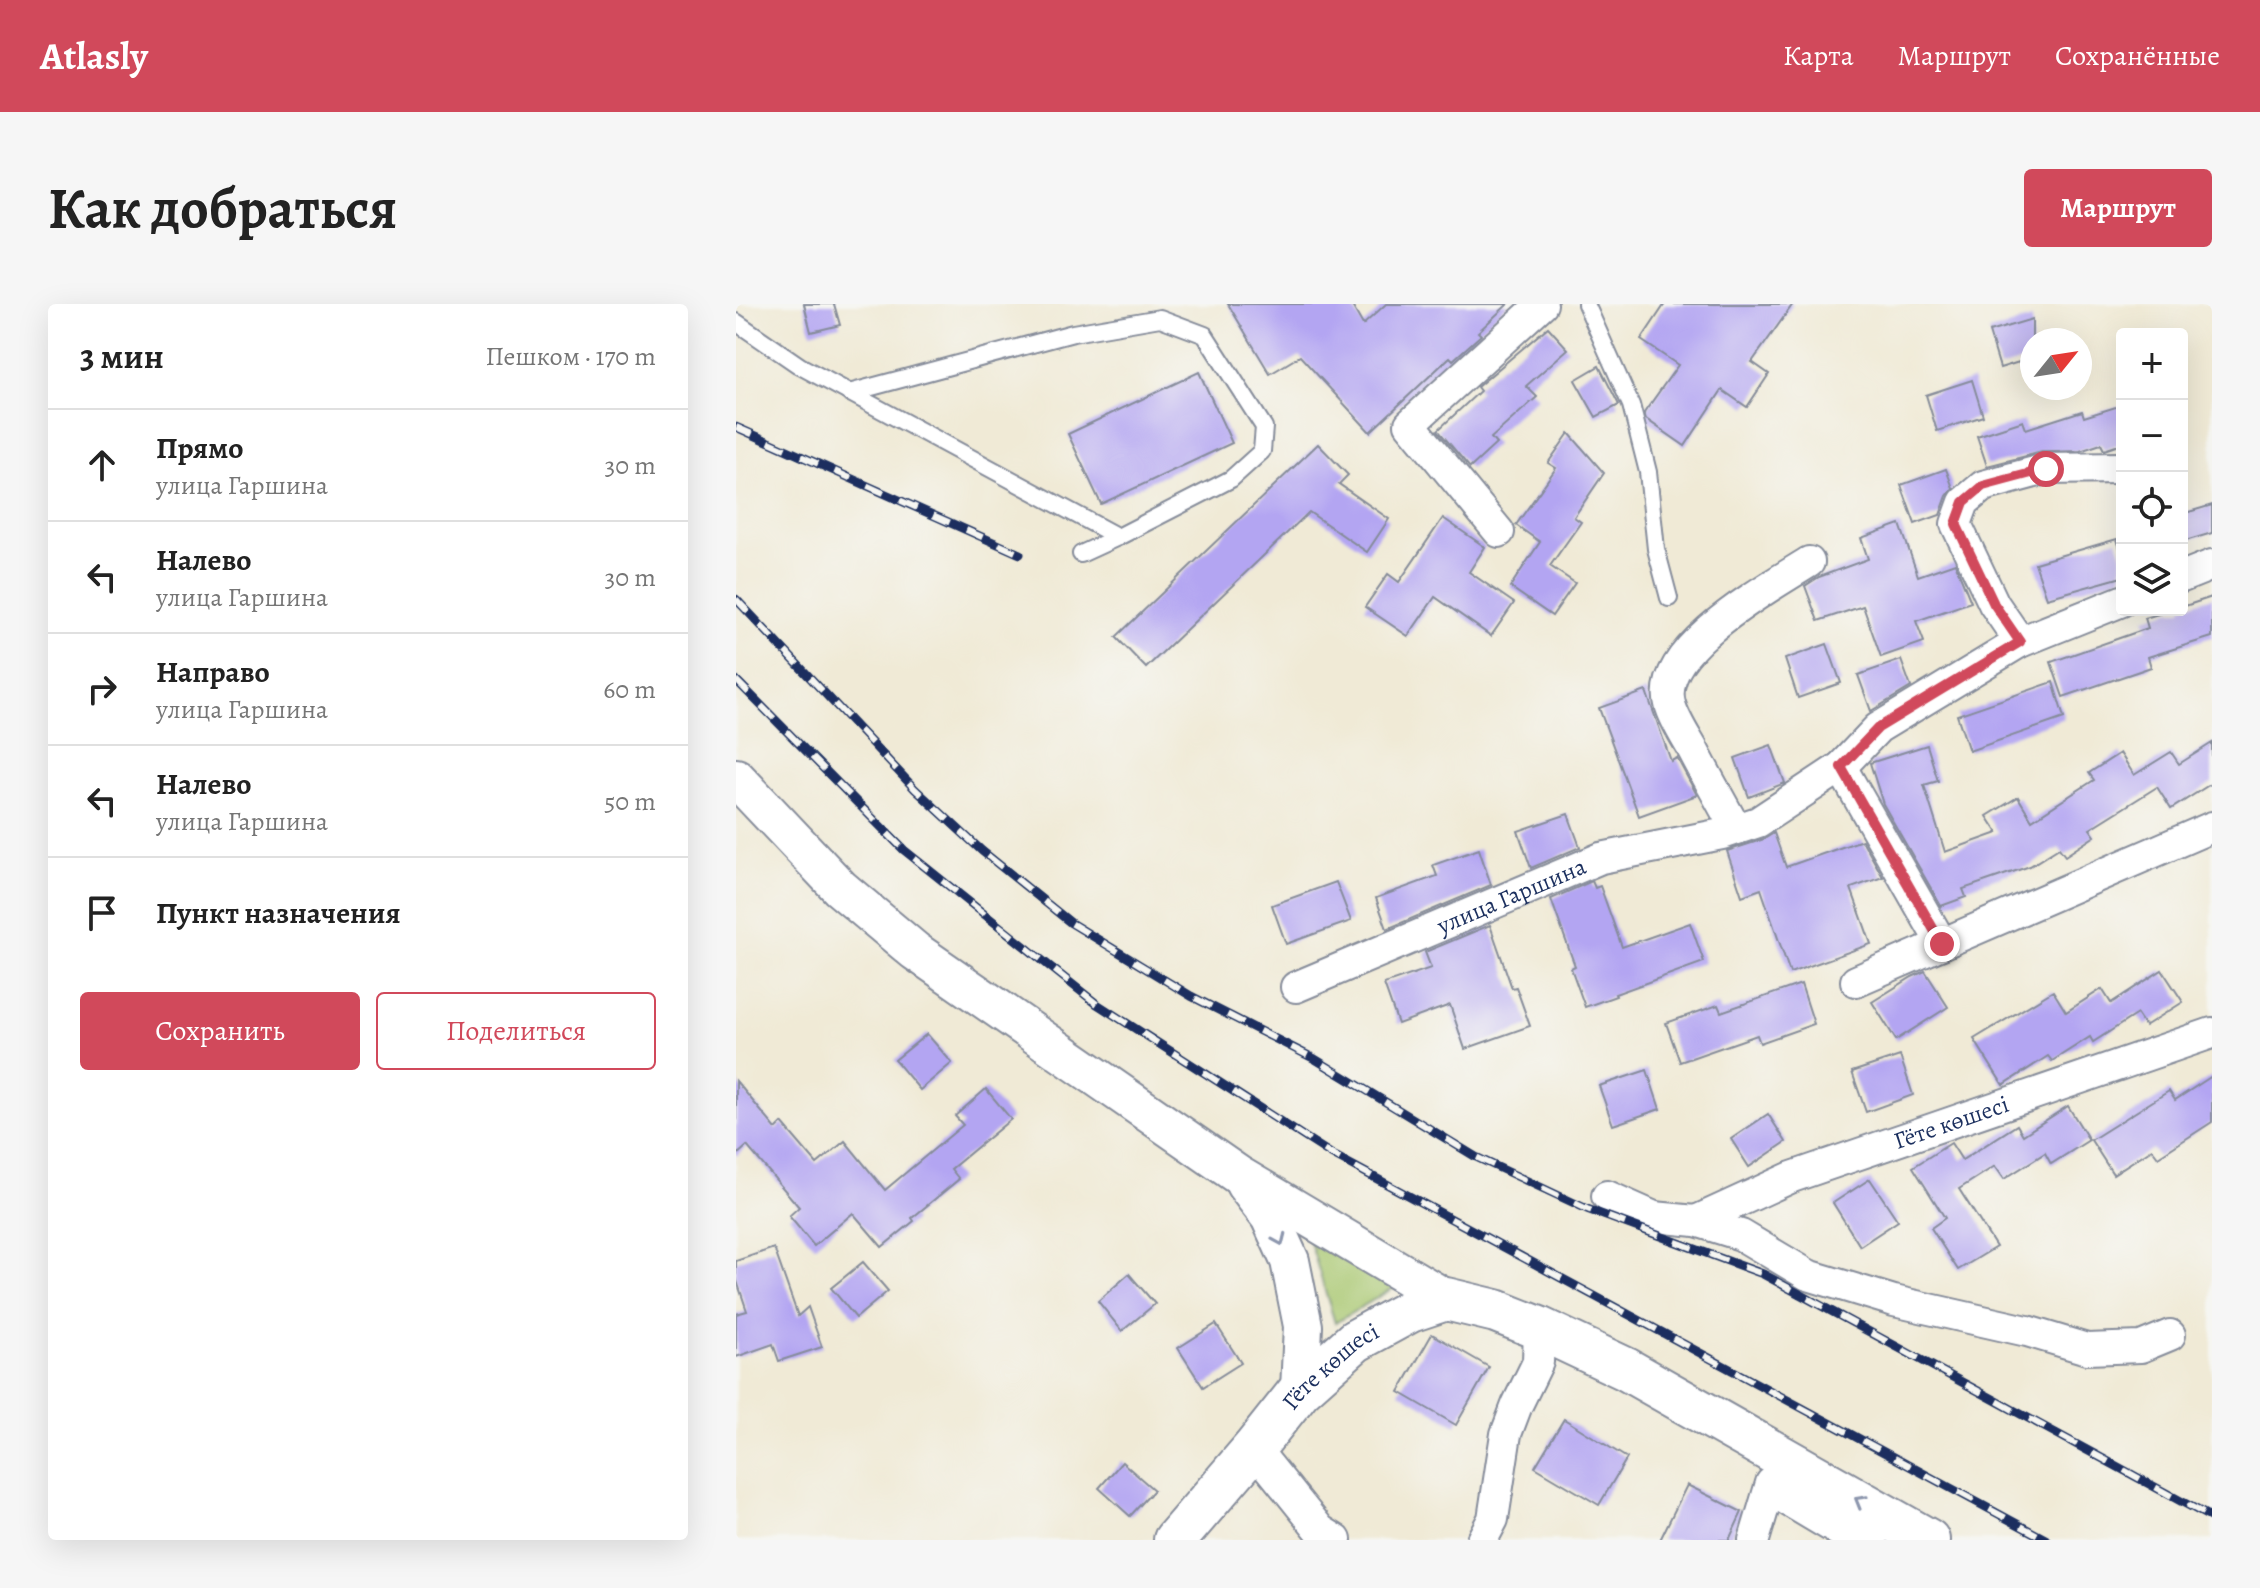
<!DOCTYPE html>
<html lang="ru">
<meta charset="utf-8">
<style>
body{margin:0;font-family:Alegreya,serif;background:#f6f6f6;color:#222}
.controls{position:absolute;right:24px;top:24px;display:grid;overflow:hidden;border-radius:8px;box-shadow:0 8px 32px #0002}
.controls button{width:72px;height:72px;display:grid;place-items:center;padding:0;border:0;border-bottom:2px solid #e0e0e0;background:#fff;color:#222;font:40px sans-serif}
.compass{position:absolute;left:1284px;top:24px;width:72px;height:72px;border-radius:50%;background:#fff;box-shadow:0 8px 32px #0002;rotate:60deg}
.stop{position:absolute;width:24px;height:24px;margin:-18px;border:6px solid #d1495b;border-radius:50%;background:#fff}
.stop.end{background:#d1495b;border-color:#fff;box-shadow:0 2px 8px #0008}
.list{margin:0;padding:0;list-style:none}
h2{display:flex;justify-content:space-between;align-items:center;height:104px;margin:0;padding:0 32px;font-size:34px}
h2 small{font-size:26px;font-weight:400;color:#767676}
.list li{display:grid;grid-template-columns:52px 1fr auto;gap:24px;align-items:center;box-sizing:border-box;height:112px;padding:0 32px;border-top:2px solid #e0e0e0}
.list b{display:block;font-size:30px;white-space:nowrap}
.list p{margin:0;font-size:26px;white-space:nowrap;color:#767676}
.list em{font-size:26px;font-style:normal;color:#767676}
.actions{display:flex;gap:16px;padding:24px 32px}
.actions a{flex:1;padding:18px 0;border:2px solid #d1495b;border-radius:8px;text-align:center;font-size:28px;color:#d1495b}
.actions .main{background:#d1495b;color:#fff}
.icon{flex:none;width:44px;height:44px;fill:none;stroke:currentColor;stroke-width:2;stroke-linecap:round;stroke-linejoin:round}
.map{position:relative;flex:none;width:1476px;height:1236px;overflow:hidden;border-radius:8px}
header{display:flex;align-items:center;gap:48px;box-sizing:border-box;height:112px;padding:0 40px;background:#d1495b;color:#fff}
header strong{font-size:38px}
nav{display:flex;gap:44px;margin-inline-start:auto;font-size:28px}
.intro{display:flex;align-items:center;justify-content:space-between;box-sizing:border-box;height:192px;padding:0 48px}
h1{margin:0;font-size:56px}
.button{padding:20px 36px;border-radius:8px;background:#d1495b;color:#fff;font-size:28px;font-weight:700}
main{display:flex;gap:48px;padding:0 48px}
aside{flex:1;background:#fff;border-radius:8px;box-shadow:0 8px 32px #0002}
.map>svg:first-child{display:block}
.green{fill:#a9c76f;stroke:#627b66;stroke-width:2}
.building{fill:#b3a5f2}
.lines{fill:none;stroke-linecap:round;stroke-linejoin:round}
.service-casing{stroke:#868c9a;stroke-width:20}
.minor-casing{stroke:#868c9a;stroke-width:34}
.tertiary-casing{stroke:#868c9a;stroke-width:42}
.secondary-casing{stroke:#868c9a;stroke-width:46}
.service{stroke:#fff;stroke-width:16}
.minor{stroke:#fff;stroke-width:30}
.tertiary{stroke:#fff;stroke-width:38}
.secondary{stroke:#fff;stroke-width:42}
.rail-casing{stroke:#1b2f5e;stroke-width:9}
.rail{stroke:#f6f6f2;stroke-width:6;stroke-dasharray:18;stroke-linecap:butt}
.oneway{stroke:#8d97ae}
.route{stroke:#d1495b;stroke-width:10}
.labels{text-anchor:middle;stroke-width:8;stroke-linejoin:round;paint-order:stroke}
.street-label{font-size:24px;fill:#1b2f5e;stroke:#f6f6f2}
</style>
<header>
<strong>Atlasly</strong>
<nav><a>Карта</a><a>Маршрут</a><a>Сохранённые</a></nav>
</header>
<div class="intro"><h1>Как добраться</h1><a class="button">Маршрут</a></div>
<main>
<aside>
<h2>3 мин<small>Пешком · 170 m</small></h2>
<ul class="list">
<li><svg class="icon" aria-label="ahead" viewBox="0 0 24 24"><path d="M12 20V5M6 11l6-6 6 6"/></svg><div><b>Прямо</b><p>улица Гаршина</p></div><em>30 m</em></li>
<li><svg class="icon" aria-label="left" viewBox="0 0 24 24"><path d="M17 20v-9H6M10 6l-5 5 5 5"/></svg><div><b>Налево</b><p>улица Гаршина</p></div><em>30 m</em></li>
<li><svg class="icon" aria-label="right" viewBox="0 0 24 24"><path d="M7 20v-9h11M14 6l5 5-5 5"/></svg><div><b>Направо</b><p>улица Гаршина</p></div><em>60 m</em></li>
<li><svg class="icon" aria-label="left" viewBox="0 0 24 24"><path d="M17 20v-9H6M10 6l-5 5 5 5"/></svg><div><b>Налево</b><p>улица Гаршина</p></div><em>50 m</em></li>
<li><svg class="icon" aria-label="arrive" viewBox="0 0 24 24"><path d="M6 21V4h12l-3 4 3 4H6"/></svg><div><b>Пункт назначения</b></div></li>
</ul>
<div class="actions"><a class="main">Сохранить</a><a>Поделиться</a></div>
</aside>
<div class="map">
<svg width="1476" height="1236" viewBox="0 0 1476 1236">
<rect width="100%" height="100%" fill="#f6f6f2"/>
<filter id="ink" filterUnits="userSpaceOnUse"><feTurbulence type="fractalNoise" baseFrequency=".0125" numOctaves="2"/><feDisplacementMap in="SourceGraphic" scale="16" xChannelSelector="R" yChannelSelector="G"/><feConvolveMatrix kernelMatrix="1 2 1 2 8 2 1 2 1" color-interpolation-filters="sRGB"/></filter>
<filter id="wash" filterUnits="userSpaceOnUse"><feTurbulence type="fractalNoise" baseFrequency=".006" numOctaves="4" result="noise"/><feDisplacementMap in="SourceGraphic" scale="32" xChannelSelector="R" yChannelSelector="G"/><feGaussianBlur stdDeviation="1.8" result="paint"/><feColorMatrix in="noise" values="0 0 0 0 0 0 0 0 0 0 0 0 0 0 0 0 0 1.4 0 .05"/><feComposite in="paint" operator="in"/></filter>
<g filter="url(#wash)">
<rect width="100%" height="100%" fill="#f0ead6"/>
<path class="green" d="M571 928 667 978 599 1019Z"/>
<g id="blocks">
<g class="building">
<path d="M68 0H98L104 21 75 28Z"/>
<path d="M492 0H615L627 21 650 0H772L742 28 745 31 717 56 714 53 634 128 564 52 534 70Z"/>
<path d="M929 0H1057L1016 58 1033 70 1011 103 986 86 949 142 910 115 908 109 942 61 905 36Z"/>
<path d="M1296 15V54L1264 64 1253 28Z"/>
<path d="M812 23 832 45 790 82 801 93 755 134 760 140 734 164 702 126 744 87 741 83Z"/>
<path d="M863 62 883 101 860 113 839 76Z"/>
<path d="M463 68 496 139 365 200 332 130Z"/>
<path d="M1236 76 1247 112 1201 127 1190 91Z"/>
<path d="M1386 101V140L1368 146 1365 140 1344 147 1306 148 1251 162 1241 132 1287 117 1290 125 1346 107 1348 113Z"/>
<path d="M833 129 868 169 838 213 845 218 814 262 839 279 816 312 774 283 804 238 780 221 820 164 812 159Z"/>
<path d="M582 140 612 171 603 180 653 215 631 248 573 208 410 364 380 333Z"/>
<path d="M1210 165 1217 184 1211 192 1204 211 1179 220 1165 181Z"/>
<path d="M1476 201V229L1446 238V210Z"/>
<path d="M707 214 749 243 733 268 778 299 755 332 699 293 672 332 629 303 652 270 663 278Z"/>
<path d="M1164 220 1182 272 1219 259 1235 298 1180 317 1188 338 1145 353 1127 302 1082 317 1069 282 1083 273 1132 255 1125 234Z"/>
<path d="M1381 235 1386 251V273L1311 294 1299 259Z"/>
<path d="M1476 293V333L1412 353 1415 363 1327 393 1315 358 1412 324 1409 314 1436 306H1446V303Z"/>
<path d="M1091 340 1105 379 1062 394 1049 355Z"/>
<path d="M1165 356 1175 383 1135 407 1122 371Z"/>
<path d="M1317 378 1328 414 1233 447 1221 411Z"/>
<path d="M910 387 935 457 941 454 961 491 903 512 863 404Z"/>
<path d="M1476 439V479L1435 505 1421 483 1354 525 1359 532 1329 552 1323 544 1294 562 1227 585 1230 593 1205 602 1147 500 1134 459 1191 441 1202 477 1188 481 1209 548 1262 529 1251 512 1282 493 1296 516 1358 476 1353 469 1384 449 1398 471 1435 448 1443 460Z"/>
<path d="M1035 441 1049 479 1013 493 999 454Z"/>
<path d="M832 510 844 543 795 564 782 527Z"/>
<path d="M1038 529 1050 563 1126 536 1147 573 1115 584 1135 640 1054 669 1025 585 1006 592 991 547 1028 535Z"/>
<path d="M743 545 755 581 651 625 640 594 701 572 697 561Z"/>
<path d="M856 577 859 584 864 582 886 643 954 619 968 658 879 690 880 692 849 703 835 664 839 662 815 595Z"/>
<path d="M600 578 615 617 550 640 536 601Z"/>
<path d="M754 621 776 684 780 683 794 722 729 745 714 701 662 720 648 680 695 664 689 648Z"/>
<path d="M1426 666 1447 698 1409 722 1401 710 1357 738 1354 733 1316 757 1312 752 1267 781 1238 735 1317 687 1330 708 1366 685 1375 699Z"/>
<path d="M1189 667 1212 703 1160 736 1136 698 1176 673Z"/>
<path d="M1065 680 1078 720 1024 739 1021 731 944 758 930 719 982 701 985 708Z"/>
<path d="M191 730 216 759 184 786 159 756Z"/>
<path d="M1164 752 1177 791 1130 808 1116 768Z"/>
<path d="M911 766 924 805 877 821 863 782Z"/>
<path d="M1476 772V818L1422 853 1416 845 1377 870 1355 836 1433 787 1439 796Z"/>
<path d="M0 777 40 825 46 819 81 860 109 837 149 886 227 821 219 812 250 785 275 815 215 865 223 875 176 914 178 917 146 943 117 909 78 942 53 912 63 903 11 842 0 852Z"/>
<path d="M1332 802 1353 836 1315 860 1309 849 1268 875 1259 862 1223 885 1260 943 1222 966 1195 924 1209 914 1177 863 1215 839 1226 856 1281 821 1287 831Z"/>
<path d="M1032 810 1050 838 1013 863 995 835Z"/>
<path d="M1134 875 1162 917 1124 942 1097 899Z"/>
<path d="M38 944 62 1012 72 1003 86 1043 43 1057 37 1040 0 1053V1010L11 1007 0 974V957Z"/>
<path d="M127 958 152 987 120 1014 95 984Z"/>
<path d="M393 970 419 1000 386 1027 362 997Z"/>
<path d="M480 1020 505 1059 467 1083 442 1044Z"/>
<path d="M696 1030 753 1063 720 1121 663 1088Z"/>
<path d="M828 1115 891 1154 863 1201 799 1163Z"/>
<path d="M386 1158 418 1186 394 1212 363 1184Z"/>
<path d="M951 1181 1006 1208 993 1236H924Z"/>
</g>
</g>
</g>
<g filter="url(#ink)">
<use href="#blocks" fill-opacity="0" stroke="#868c9a" stroke-width="2"/>
<g class="lines">
<g class="service-casing">
<g id="service">
<path d="M850 0 895 101 912 168 920 245 933 294"/>
<path d="M0 18 64 62 382 233"/>
<path d="M113 89 337 29 424 14 469 31 528 123 526 147 495 175 382 233 345 250"/>
</g>
</g>
<g class="minor-casing">
<g id="minor">
<path d="M763 228 674 120 806 0"/>
<path d="M1446 273 1476 261"/>
<path d="M1284 338 1258 300 1220 220 1228 198 1247 182 1310 165 1386 164"/>
<path d="M1105 463 1206 640"/>
<path d="M1000 525C985 498 970 471 956 444 948 430 938 415 934 400 919 345 1034 283 1073 258"/>
<path d="M1120 677 1476 523"/>
<path id="s1" d="M560 683 865 554 986 530 1022 518 1105 463 1142 424 1284 338 1386 297"/>
<path d="M871 892 918 913 960 917 1005 931 1072 971 1158 997 1291 1027 1351 1045 1405 1043 1434 1031"/>
<path id="s2" d="M960 917 1056 873 1476 729"/>
<path d="M518 1144 584 1226 600 1236"/>
<path d="M746 1236 757 1215 770 1130 781 1101 802 1058 803 1024"/>
<path d="M1018 1236 1035 1179"/>
</g>
</g>
<g class="tertiary-casing">
<g id="tertiary">
<path d="M0 474 104 584 179 647 502 871 710 995"/>
<path d="M509 880 534 913 554 957 567 1022 564 1086"/>
</g>
</g>
<g class="secondary-casing">
<g id="secondary">
<path d="M1046 1186 1130 1236"/>
<path id="s3" d="M439 1236 518 1144 564 1086 619 1037 674 1007 710 995 760 1007 803 1024 890 1065 1192 1236"/>
</g>
</g>
<use href="#service" class="service"/>
<use href="#minor" class="minor"/>
<use href="#tertiary" class="tertiary"/>
<use href="#secondary" class="secondary"/>
<g class="rail-casing">
<g id="rail">
<path d="M0 123 284 250"/>
<path d="M0 295 179 485 246 547 335 619 455 692 579 755 740 853 851 905 1027 970 1476 1214"/>
<path d="M0 376 168 546 361 700 595 850 1311 1236"/>
</g>
</g>
<use href="#rail" class="rail"/>
</g>
<defs><path id="oneway-chevron" d="M-2-3.5L2.5 0L-2 3.5" fill="none" stroke-width="1.6" stroke-linecap="round" stroke-linejoin="round" transform="scale(2)"/></defs>
<g class="oneway">
<use href="#oneway-chevron" transform="translate(544 936) rotate(66)"/>
<use href="#oneway-chevron" transform="translate(1124 1197) rotate(-150)"/>
</g>
</g>
<g class="lines" filter="url(#ink)">
<path class="route" d="M1206 640 1105 463 1142 424 1284 338 1258 300 1220 220 1228 198 1247 182 1310 165"/>
</g>
<g class="labels">
<g class="street-label">
<text dy="8" stroke="none"><textPath href="#s1" startOffset="234">улица Гаршина</textPath></text>
<text dy="8" stroke="none"><textPath href="#s2" startOffset="274">Гёте көшесі</textPath></text>
<text dy="8" stroke="none"><textPath href="#s3" startOffset="234">Гёте көшесі</textPath></text>
</g>
</g>
</svg>
<div class="controls">
<button>+</button>
<button>−</button>
<button><svg class="icon" aria-label="locate" viewBox="0 0 24 24"><circle cx="12" cy="12" r="6"/><path d="M12 2v4M12 18v4M2 12h4M18 12h4"/></svg></button>
<button><svg class="icon" aria-label="layers" viewBox="0 0 24 24"><path d="M12 4l9 5-9 5-9-5zM3 14l9 5 9-5"/></svg></button>
</div>
<svg class="compass" viewBox="-18 -18 36 36"><path d="M0-13l5 13h-10z" fill="#e53935"/><path d="M0 13l5-13h-10z" fill="#767676"/></svg>
<div class="stop" style="left:1310px;top:165px"></div>
<div class="stop end" style="left:1206px;top:640px"></div>
</div>
</main>
